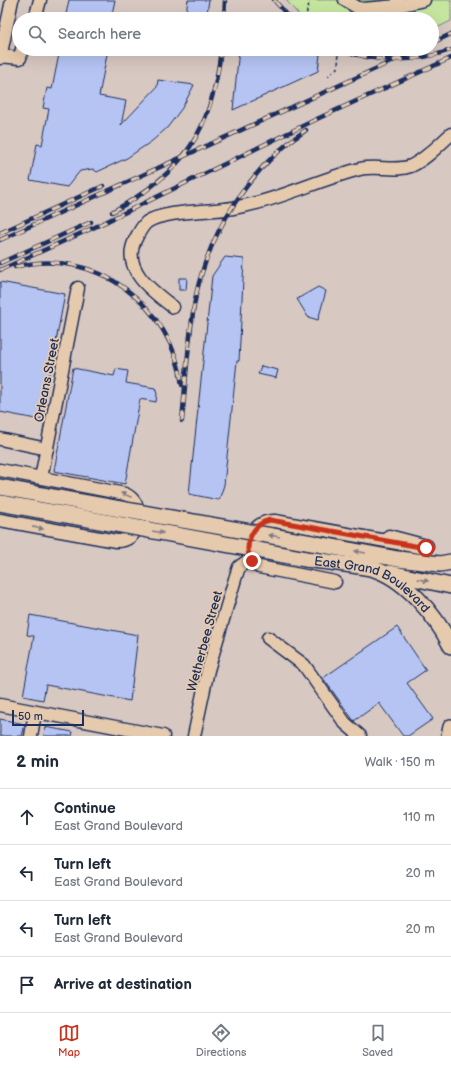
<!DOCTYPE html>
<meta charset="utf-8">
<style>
body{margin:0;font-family:"Balsamiq Sans",sans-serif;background:#f2f2f3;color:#1f2937}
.scale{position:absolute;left:12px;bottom:10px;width:72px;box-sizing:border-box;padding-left:4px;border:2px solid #1b2f5e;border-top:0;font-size:11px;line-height:14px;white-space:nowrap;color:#1b2f5e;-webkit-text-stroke:3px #e6caad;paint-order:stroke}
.stop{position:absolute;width:12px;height:12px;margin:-9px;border:3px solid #c8321e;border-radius:50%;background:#fff}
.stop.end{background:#c8321e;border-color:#fff;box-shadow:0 1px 4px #0008}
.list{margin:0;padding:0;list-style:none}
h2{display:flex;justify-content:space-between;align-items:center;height:52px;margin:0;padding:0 16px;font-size:17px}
h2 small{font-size:13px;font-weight:400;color:#747a83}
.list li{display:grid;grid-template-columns:26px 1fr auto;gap:12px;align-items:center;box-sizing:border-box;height:56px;padding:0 16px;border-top:1px solid #e0e1e3}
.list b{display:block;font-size:15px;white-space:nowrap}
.list p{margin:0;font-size:13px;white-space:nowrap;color:#747a83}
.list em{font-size:13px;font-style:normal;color:#747a83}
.icon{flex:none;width:22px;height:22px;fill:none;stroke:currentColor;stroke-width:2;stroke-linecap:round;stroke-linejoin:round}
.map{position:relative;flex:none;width:451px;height:736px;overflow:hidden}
.search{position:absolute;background:#fff;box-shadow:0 4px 16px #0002;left:12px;right:12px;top:12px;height:44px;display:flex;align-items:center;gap:10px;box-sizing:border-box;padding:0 14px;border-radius:22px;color:#747a83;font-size:15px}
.sheet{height:276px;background:#fff}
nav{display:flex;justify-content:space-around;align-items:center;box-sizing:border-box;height:56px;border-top:1px solid #e0e1e3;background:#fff;font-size:11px;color:#747a83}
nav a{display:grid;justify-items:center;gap:2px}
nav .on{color:#c8321e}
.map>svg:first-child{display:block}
.green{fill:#c6e69f;stroke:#708a7e}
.building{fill:#b6c4f4;stroke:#1b2f5e}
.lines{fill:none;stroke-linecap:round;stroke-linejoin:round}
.minor-casing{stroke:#1b2f5e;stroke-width:15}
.major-casing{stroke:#1b2f5e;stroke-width:18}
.path{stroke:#1b2f5e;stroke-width:1.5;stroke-dasharray:3 3;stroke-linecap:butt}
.minor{stroke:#e6caad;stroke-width:12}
.major{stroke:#e6caad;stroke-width:15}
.rail-casing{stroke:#1b2f5e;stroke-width:4.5}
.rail{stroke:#e6caad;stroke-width:3;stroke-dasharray:9;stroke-linecap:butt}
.major-bridge-casing{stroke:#1b2f5e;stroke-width:18;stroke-linecap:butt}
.major-bridge{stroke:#e6caad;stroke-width:15}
.oneway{fill:#807c86}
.route{stroke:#c8321e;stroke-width:5}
.labels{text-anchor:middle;stroke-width:3.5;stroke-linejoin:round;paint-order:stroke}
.street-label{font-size:13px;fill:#1b2f5e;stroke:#e6caad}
</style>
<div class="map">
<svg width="451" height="736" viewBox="0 0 451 736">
<rect width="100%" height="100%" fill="#d8c8c2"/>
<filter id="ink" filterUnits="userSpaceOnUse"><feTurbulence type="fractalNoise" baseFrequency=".025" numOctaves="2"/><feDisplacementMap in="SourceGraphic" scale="8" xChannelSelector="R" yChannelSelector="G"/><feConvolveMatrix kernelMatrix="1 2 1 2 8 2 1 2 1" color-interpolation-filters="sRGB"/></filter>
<g filter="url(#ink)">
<path class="green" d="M286 0H451V21L432 30V19H305L298 14Z"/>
<g class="building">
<path d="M69 0H115L111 19H65Z"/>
<path d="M188 0H209L206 19H185Z"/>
<path d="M60 49H108L99 96 126 101 121 125 157 87 158 80 194 85 192 89 182 108 167 128 152 141 127 158 97 172 93 169 80 171 67 187 30 180 37 144 42 145 49 109 43 108 47 88 52 89Z"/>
<path d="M239 49H273L296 51V49H304V52L320 54 318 71 233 110Z"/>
<path d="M225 257 244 259 239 361H237L224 485 219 500 189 494 212 276Z"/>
<path d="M179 278H187L186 290H179Z"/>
<path d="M0 282 65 294 41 420 0 412Z"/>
<path d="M318 287 326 291 318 320 308 317 297 299Z"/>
<path d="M261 366 278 370 276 378 258 374Z"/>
<path d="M73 368 114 376 116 369 128 371 126 383 155 388 157 394 156 402 140 399 125 484 54 471Z"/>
<path d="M30 615 138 635 130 701 46 685 43 700 23 696 34 636 27 635Z"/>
<path d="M397 627 426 670 407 683 433 719 408 736H403L379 703 354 721 323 678Z"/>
<path d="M0 719 25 724 22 736H0Z"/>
<path d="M45 727 73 732 72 736H44Z"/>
</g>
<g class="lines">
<g class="minor-casing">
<g id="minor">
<path d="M345 0 358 8 363 9 398 6V0"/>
<path d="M398 6 424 0"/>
<path d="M35 19 40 0"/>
<path d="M0 56 20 58 22 49"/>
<path d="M0 58 12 0"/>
<path d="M173 307C152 291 121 269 135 240 138 234 142 226 147 222 165 210 211 212 233 208 277 201 317 180 360 169 377 165 395 172 411 166 426 159 439 145 451 134"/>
<path d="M0 439 47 449"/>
<path d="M0 470 125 494C141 501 144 525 130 537 126 540 121 541 116 541L0 520"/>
<path d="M41 478 78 288"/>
<path d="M335 582 259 567C238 554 250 519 275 521L425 548 427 546 389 536"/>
<path d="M268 638 304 665 345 723 360 736"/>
<path d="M0 705 163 736"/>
<path d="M31 736 35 713"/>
<path d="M194 736 208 670 235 579 239 567 250 559"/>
</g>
</g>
<g class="major-casing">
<g id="major">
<path d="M0 487 81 502"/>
<path d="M0 503 78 517"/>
<path d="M312 543 398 559 440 564 451 562"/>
<path id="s1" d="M306 559C327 562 349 564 370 568 404 576 436 616 451 646"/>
<path d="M390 573 451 586"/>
<path d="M449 736 451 727"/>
</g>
</g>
<g class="path">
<path d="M305 19 310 0"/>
<path d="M327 49 337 55 339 58 337 68 328 76"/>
</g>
<use href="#minor" class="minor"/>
<use href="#major" class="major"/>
<g class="rail-casing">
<g id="rail">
<path d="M274 0 291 19"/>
<path d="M224 19 225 0"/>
<path d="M432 43 451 34"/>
<path d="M341 49C374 64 417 62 451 50"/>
<path d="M112 212C184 172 212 132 221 49"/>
<path d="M0 233 103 186"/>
<path d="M0 240 419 49"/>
<path d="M0 263 91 222"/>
<path d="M15 267C95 245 173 307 182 385"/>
<path d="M0 270 95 227 319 118 451 58"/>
<path d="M182 421C186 380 188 336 196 295 210 231 250 167 306 130"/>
</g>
</g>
<use href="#rail" class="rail"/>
<g class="major-bridge-casing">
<g id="major-bridge">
<path d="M81 502 312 543"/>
<path d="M78 517 306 559"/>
</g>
</g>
<use href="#major-bridge" class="major-bridge"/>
</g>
<defs><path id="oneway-solid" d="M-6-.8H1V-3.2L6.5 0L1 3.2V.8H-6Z"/></defs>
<g class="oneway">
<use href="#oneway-solid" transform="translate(126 495) rotate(-158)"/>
<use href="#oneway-solid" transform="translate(38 528) rotate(11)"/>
<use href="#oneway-solid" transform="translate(158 532) rotate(10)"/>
<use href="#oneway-solid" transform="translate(274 536) rotate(-170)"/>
<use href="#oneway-solid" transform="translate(360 552) rotate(-170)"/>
<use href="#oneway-solid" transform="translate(423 580) rotate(12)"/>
</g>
</g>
<g class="lines" filter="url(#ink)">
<path class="route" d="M252 561C242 546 253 523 270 520L426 548"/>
</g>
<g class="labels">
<g class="street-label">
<text transform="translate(46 380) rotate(-79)" y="5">Orleans Street</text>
<text dy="5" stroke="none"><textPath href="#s1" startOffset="73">East Grand Boulevard</textPath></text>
<text transform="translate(204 641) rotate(-75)" y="5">Wetherbee Street</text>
</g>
</g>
</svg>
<div class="scale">50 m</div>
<div class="stop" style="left:426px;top:548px"></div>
<div class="stop end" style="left:252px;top:561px"></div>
<div class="search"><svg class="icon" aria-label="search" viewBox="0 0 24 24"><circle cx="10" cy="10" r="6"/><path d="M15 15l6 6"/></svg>Search here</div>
</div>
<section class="sheet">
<h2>2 min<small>Walk · 150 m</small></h2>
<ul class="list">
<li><svg class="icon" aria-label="ahead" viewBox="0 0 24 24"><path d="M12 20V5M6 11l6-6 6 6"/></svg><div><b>Continue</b><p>East Grand Boulevard</p></div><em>110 m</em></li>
<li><svg class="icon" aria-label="left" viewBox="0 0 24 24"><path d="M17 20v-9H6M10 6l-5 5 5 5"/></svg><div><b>Turn left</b><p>East Grand Boulevard</p></div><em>20 m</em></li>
<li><svg class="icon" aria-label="left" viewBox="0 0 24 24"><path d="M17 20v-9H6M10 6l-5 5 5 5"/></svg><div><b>Turn left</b><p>East Grand Boulevard</p></div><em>20 m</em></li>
<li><svg class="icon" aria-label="arrive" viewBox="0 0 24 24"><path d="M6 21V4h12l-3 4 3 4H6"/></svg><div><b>Arrive at destination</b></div></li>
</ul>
</section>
<nav>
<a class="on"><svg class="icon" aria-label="map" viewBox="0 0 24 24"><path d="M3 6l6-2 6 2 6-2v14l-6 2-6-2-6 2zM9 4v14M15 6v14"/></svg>Map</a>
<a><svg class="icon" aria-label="directions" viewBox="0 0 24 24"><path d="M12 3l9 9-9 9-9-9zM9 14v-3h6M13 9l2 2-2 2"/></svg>Directions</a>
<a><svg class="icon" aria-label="saved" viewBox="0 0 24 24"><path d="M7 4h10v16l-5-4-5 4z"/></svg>Saved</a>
</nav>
